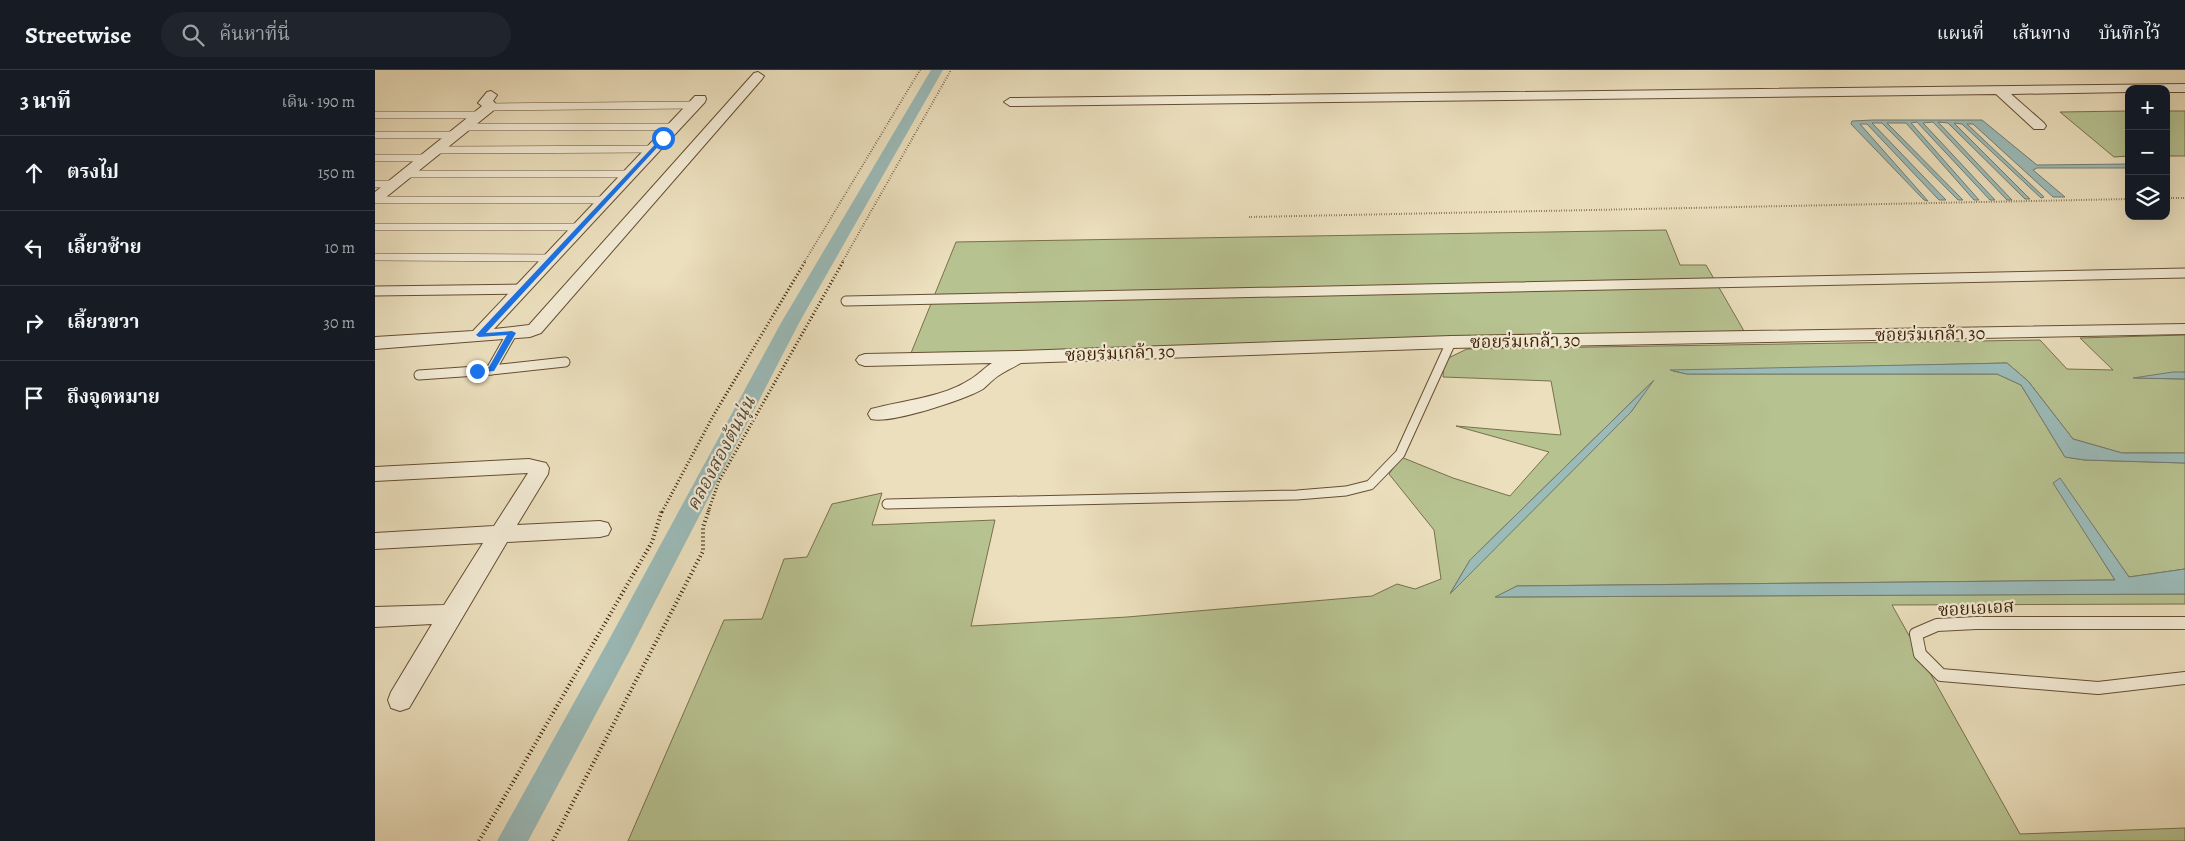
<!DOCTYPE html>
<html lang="th">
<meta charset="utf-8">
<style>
body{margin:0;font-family:Alegreya,"Noto Serif Thai",serif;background:#20242c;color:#f1f3f6}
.controls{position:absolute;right:15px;top:15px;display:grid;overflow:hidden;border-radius:10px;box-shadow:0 5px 20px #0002}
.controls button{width:45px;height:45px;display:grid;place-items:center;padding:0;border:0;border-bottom:1px solid #363941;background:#171b24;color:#f1f3f6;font:25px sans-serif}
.stop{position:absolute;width:15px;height:15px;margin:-11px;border:4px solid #1a73e8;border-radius:50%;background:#fff}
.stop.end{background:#1a73e8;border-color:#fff;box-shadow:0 1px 5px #0008}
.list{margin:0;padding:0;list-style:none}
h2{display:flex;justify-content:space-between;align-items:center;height:65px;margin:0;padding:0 20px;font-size:21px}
h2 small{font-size:16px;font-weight:400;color:#9ea1a6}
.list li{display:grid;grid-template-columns:32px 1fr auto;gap:15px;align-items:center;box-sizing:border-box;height:75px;padding:0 20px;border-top:1px solid #363941}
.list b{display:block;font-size:19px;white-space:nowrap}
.list em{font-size:16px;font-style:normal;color:#9ea1a6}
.icon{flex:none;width:28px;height:28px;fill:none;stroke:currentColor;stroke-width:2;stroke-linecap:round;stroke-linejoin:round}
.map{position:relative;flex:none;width:1810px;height:771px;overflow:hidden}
header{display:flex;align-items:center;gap:30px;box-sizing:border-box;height:70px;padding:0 25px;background:#171b24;border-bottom:1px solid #363941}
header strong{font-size:24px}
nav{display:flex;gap:28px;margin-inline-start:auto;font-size:18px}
.search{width:350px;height:45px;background:#20242c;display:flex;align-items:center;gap:12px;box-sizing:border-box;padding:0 18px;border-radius:28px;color:#9ea1a6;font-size:19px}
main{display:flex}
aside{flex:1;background:#171b24}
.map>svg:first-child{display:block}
.green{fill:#b7c291;stroke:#78704a;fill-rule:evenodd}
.water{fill:#9bbbb9;stroke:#747c71}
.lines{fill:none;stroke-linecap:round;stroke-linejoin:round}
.canal{fill:#9bbbb9;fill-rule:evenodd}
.service-far2-casing{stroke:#664e32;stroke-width:8}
.service-far1-casing{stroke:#664e32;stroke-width:11}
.service-casing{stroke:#664e32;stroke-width:14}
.minor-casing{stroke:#664e32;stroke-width:2}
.path-far2{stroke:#3a1d04;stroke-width:2;stroke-dasharray:0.5 2;stroke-linecap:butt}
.path-far1{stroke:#3a1d04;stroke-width:3;stroke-dasharray:1 2.5;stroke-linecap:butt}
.path{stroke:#3a1d04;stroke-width:4;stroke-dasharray:1 3;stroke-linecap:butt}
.service-far2{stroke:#f2ead4;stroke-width:7}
.service-far1{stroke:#f2ead4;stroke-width:9}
.service{stroke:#f2ead4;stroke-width:12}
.minor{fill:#f2ead4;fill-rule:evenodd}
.route{fill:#1a73e8}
.labels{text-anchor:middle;stroke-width:4.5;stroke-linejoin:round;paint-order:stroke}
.street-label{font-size:18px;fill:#3a1d04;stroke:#f2ead4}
.water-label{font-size:19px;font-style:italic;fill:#574c3a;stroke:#f2ead4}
</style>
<header>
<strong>Streetwise</strong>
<div class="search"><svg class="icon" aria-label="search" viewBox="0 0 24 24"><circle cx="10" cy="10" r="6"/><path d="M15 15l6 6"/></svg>ค้นหาที่นี่</div>
<nav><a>แผนที่</a><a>เส้นทาง</a><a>บันทึกไว้</a></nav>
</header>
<main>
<aside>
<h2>3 นาที<small>เดิน · 190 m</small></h2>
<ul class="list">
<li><svg class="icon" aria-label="ahead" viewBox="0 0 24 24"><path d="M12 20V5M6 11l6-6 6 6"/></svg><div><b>ตรงไป</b></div><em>150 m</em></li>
<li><svg class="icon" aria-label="left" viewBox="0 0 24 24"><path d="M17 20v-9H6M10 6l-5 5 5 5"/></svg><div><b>เลี้ยวซ้าย</b></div><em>10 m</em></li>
<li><svg class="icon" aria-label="right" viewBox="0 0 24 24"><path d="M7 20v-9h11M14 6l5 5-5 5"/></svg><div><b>เลี้ยวขวา</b></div><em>30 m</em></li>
<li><svg class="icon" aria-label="arrive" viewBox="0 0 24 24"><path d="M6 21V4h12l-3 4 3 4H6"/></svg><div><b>ถึงจุดหมาย</b></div></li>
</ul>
</aside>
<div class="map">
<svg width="1810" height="771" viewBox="0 0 1810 771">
<rect width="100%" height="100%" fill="#ebdfbd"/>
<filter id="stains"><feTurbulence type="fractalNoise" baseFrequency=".004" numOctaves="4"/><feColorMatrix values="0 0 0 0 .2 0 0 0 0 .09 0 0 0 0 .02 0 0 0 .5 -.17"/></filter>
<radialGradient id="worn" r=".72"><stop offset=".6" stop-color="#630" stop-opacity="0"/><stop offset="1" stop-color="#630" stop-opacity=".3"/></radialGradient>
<g class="green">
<path d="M1754 41V86L1739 87 1685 42Z"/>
<rect x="1791" y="41" width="19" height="45"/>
<path d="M1291 160 1305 195H1331L1369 261 664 281 534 288 581 172Z"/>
<path d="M1810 265V302L1762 308 1810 309V383H1747L1698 369 1653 311 1632 293 1298 301 1312 304H1622L1646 315 1690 387 1710 390 1810 393V499L1754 507 1685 409 1679 413 1740 510 1142 516 1121 527 1810 524V534L1517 535 1645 764 1810 758V771H253L349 550 387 549 409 489 432 487 457 434 507 423 497 455 620 450 596 556 752 547 997 526 1022 514 1040 519 1066 509 1059 460 1014 404 1026 387 1078 408 1135 426 1174 382 1081 356 1186 365 1176 311 1068 307 1069 290 1092 279 1665 270 1692 299 1738 300 1705 268ZM1276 313 1256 342 1076 522 1095 490Z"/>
</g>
<g class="water">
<path d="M1498 50H1607L1662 95 1754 94V98H1662L1658 100 1690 127H1678L1598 54H1592L1669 127 1666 128 1587 54 1579 53 1655 129H1650L1573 53 1563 52 1637 130H1632L1558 52 1548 53 1620 130H1615L1542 52 1536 53 1604 130H1599L1531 53H1512L1588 130H1583L1507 53H1497L1571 130H1564L1492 54H1485L1553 131 1549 130 1476 54 1477 51Z"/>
<path d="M1632 293 1653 311 1698 369 1747 383H1810V393L1710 390 1690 387 1646 315 1622 304H1312L1295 300Z"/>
<path d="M1798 302H1810V309L1758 308Z"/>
<path d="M1279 310 1256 342 1075 524 1095 490Z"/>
<path d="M1685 408 1754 507 1810 499V524L1120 527 1142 516 1740 510 1678 413Z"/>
</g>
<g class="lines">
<path class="canal" d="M556 0H568L424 253 254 582 153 771H122L236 566 406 253Z"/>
<g class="service-far2-casing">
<g id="service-far2">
<path d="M114 37 319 35"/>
<path d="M0 45H105"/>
<path d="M89 57H299"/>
<path d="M0 65H80"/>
<path d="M61 80 278 79"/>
<path d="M0 88H51"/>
<path d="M31 104H255"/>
<path d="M0 114H18"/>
<path d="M0 130H231"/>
<path d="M0 157H205"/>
<path d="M0 187 176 188"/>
</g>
</g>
<g class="service-far1-casing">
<g id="service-far1">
<path d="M0 221 147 219"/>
<path d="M471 231 1810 203"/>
<path d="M116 300 190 292"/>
<path d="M44 305 116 300 137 263"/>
<path d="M512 434 922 425 971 421 995 415 1025 384 1076 272"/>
</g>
</g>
<g class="service-casing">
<path id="service" d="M1810 553H1601L1562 555 1541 564 1545 584 1566 605 1723 618 1810 608"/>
</g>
<g class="minor-casing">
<g id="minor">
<path d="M383 2 389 6 387 9 166 263 155 267 0 279V267L98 261 320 26H330L331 29 330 32 119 259 154 255 379 3Z"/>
<path d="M1810 14V22H1791V19H1754V22L1636 24 1669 53 1671 56 1669 59H1659L1621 24 635 36 629 32 635 28Z"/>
<path d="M116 21 122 25 118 31 121 34 119 40 5 132 0 133V122L107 36 103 33 112 22Z"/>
<path d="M1810 254V264L1076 278 646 293C639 297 630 301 623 306 617 310 613 315 608 319 589 330 516 354 496 349L493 344 496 339C529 330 567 328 596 309 603 305 609 298 617 293L490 296 484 294 481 290 484 286 490 284 644 281 1076 266Z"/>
<path d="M154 389 171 393 174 398 173 404 142 455 225 451 233 453 236 459 233 465 225 467 132 472 34 638 25 641 16 638 13 630 16 622 57 554 0 557V537L69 535 108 473 0 479V463L119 456 153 403 0 411V397Z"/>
</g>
</g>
<g class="path-far2">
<path d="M1791 128H1810"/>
<path d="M874 147 1754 129"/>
<path d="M430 191 545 0"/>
<path d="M468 191 576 0"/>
</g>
<g class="path-far1">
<path d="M287 442 337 348 431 190"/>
<path d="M333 442 344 411 469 190"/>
</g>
<g class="path">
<path d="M104 771 277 472 287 440"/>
<path d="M178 771 328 481V457L334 440"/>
</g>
<use href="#service-far2" class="service-far2"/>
<use href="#service-far1" class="service-far1"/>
<use href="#service" class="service"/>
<use href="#minor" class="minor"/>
</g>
<path class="route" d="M287 67 291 68 111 263 137 261 141 263 119 301 100 303V299L114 297 132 265 104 267 101 265 102 264Z"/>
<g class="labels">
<g class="street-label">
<text transform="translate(1555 264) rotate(-1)" y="6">ซอยร่มเกล้า 30</text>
<text transform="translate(1150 271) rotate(-1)" y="6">ซอยร่มเกล้า 30</text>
<text transform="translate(745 283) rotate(-2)" y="6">ซอยร่มเกล้า 30</text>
<text transform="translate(1601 538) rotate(-3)" y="6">ซอยเอเอส</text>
</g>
<g class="water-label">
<text transform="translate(345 383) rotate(-62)" y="7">คลองสองต้นนุ่น</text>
</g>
</g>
<rect width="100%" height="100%" filter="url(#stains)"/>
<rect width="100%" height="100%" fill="url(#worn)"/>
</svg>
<div class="controls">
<button>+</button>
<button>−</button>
<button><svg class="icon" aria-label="layers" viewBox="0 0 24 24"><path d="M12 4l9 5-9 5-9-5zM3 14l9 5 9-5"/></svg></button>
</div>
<div class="stop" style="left:288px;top:68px"></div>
<div class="stop end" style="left:102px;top:301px"></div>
</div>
</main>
